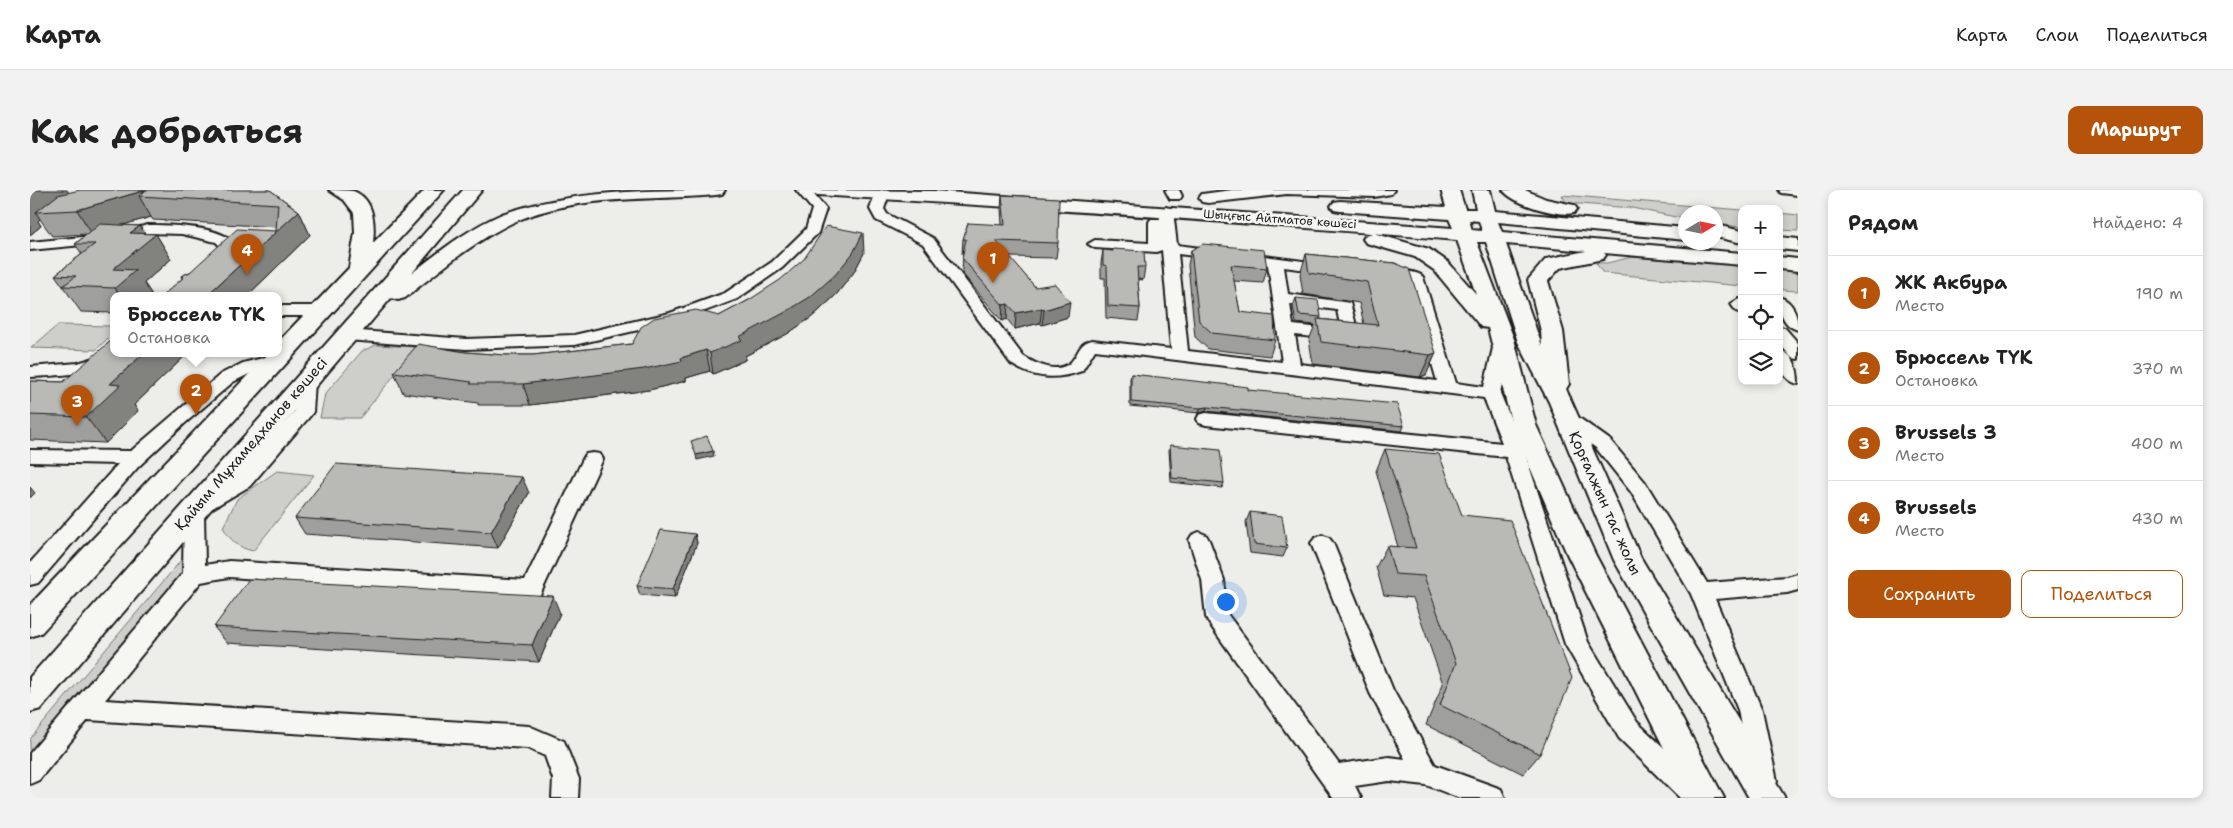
<!DOCTYPE html>
<html lang="ru">
<meta charset="utf-8">
<style>
body{margin:0;font-family:"Shantell Sans",sans-serif;background:#f2f2f2;color:#222}
.controls{position:absolute;right:15px;top:15px;display:grid;overflow:hidden;border-radius:10px;box-shadow:0 2px 8px #0003}
.controls button{width:45px;height:45px;display:grid;place-items:center;padding:0;border:0;border-bottom:1px solid #e0e0e0;background:#fff;color:#222;font:25px sans-serif}
.compass{position:absolute;left:1648px;top:15px;width:45px;height:45px;border-radius:50%;background:#fff;box-shadow:0 2px 8px #0003;rotate:80deg}
.you{position:absolute;left:1195px;top:411px;width:18px;height:18px;margin:-12px;border:4px solid #fff;border-radius:50%;background:#1a73e8;box-shadow:0 0 0 8px #1a73e833}
.badge{display:grid;place-items:center;width:32px;height:32px;border-radius:50%;background:#b45309;color:#fff;font-size:16px;font-weight:700}
.pin{position:absolute;translate:-50% -41px;filter:drop-shadow(0 1px 2px #0008)}
.pin::after{content:'';position:absolute;top:26px;width:18px;height:15px;background:inherit;clip-path:polygon(0 0,100% 0,50% 100%)}
.popup{position:absolute;left:80px;top:102px;width:172px;height:65px;box-sizing:border-box;display:grid;place-content:center;border-radius:10px;background:#fff;filter:drop-shadow(0 1px 4px #0005);font-size:16px;white-space:nowrap;color:#767676}
.popup b{font-size:19px;color:#222}
.popup::after{content:'';position:absolute;left:50%;top:100%;margin-left:-10px;border:10px solid transparent;border-top-color:#fff}
.list{margin:0;padding:0;list-style:none}
h2{display:flex;justify-content:space-between;align-items:center;height:65px;margin:0;padding:0 20px;font-size:21px}
h2 small{font-size:16px;font-weight:400;color:#767676}
.list li{display:grid;grid-template-columns:32px 1fr auto;gap:15px;align-items:center;box-sizing:border-box;height:75px;padding:0 20px;border-top:1px solid #e0e0e0}
.list b{display:block;font-size:19px;white-space:nowrap}
.list p{margin:0;font-size:16px;white-space:nowrap;color:#767676}
.list em{font-size:16px;font-style:normal;color:#767676}
.actions{display:flex;gap:10px;padding:15px 20px}
.actions a{flex:1;padding:11px 0;border:1px solid #b45309;border-radius:10px;text-align:center;font-size:18px;color:#b45309}
.actions .main{background:#b45309;color:#fff}
.icon{flex:none;width:28px;height:28px;fill:none;stroke:currentColor;stroke-width:2;stroke-linecap:round;stroke-linejoin:round}
.map{position:relative;flex:none;width:1768px;height:608px;overflow:hidden;border-radius:10px}
header{display:flex;align-items:center;gap:30px;box-sizing:border-box;height:70px;padding:0 25px;background:#fff;border-bottom:1px solid #e0e0e0}
header strong{font-size:24px}
nav{display:flex;gap:28px;margin-inline-start:auto;font-size:18px}
.intro{display:flex;align-items:center;justify-content:space-between;box-sizing:border-box;height:120px;padding:0 30px}
h1{margin:0;font-size:35px}
.button{padding:12px 22px;border-radius:10px;background:#b45309;color:#fff;font-size:18px;font-weight:700}
main{display:flex;gap:30px;padding:0 30px}
aside{flex:1;background:#fff;border-radius:10px;box-shadow:0 2px 8px #0003}
.map>svg:first-child{display:block}
.green{fill:#cececb;stroke:#757574}
.lines{fill:none;stroke-linecap:round;stroke-linejoin:round}
.minor-casing{stroke:#1c1c1c;stroke-width:4}
.major-casing{stroke:#1c1c1c;stroke-width:4}
.minor{fill:#f6f6f2;fill-rule:evenodd}
.major{fill:#f6f6f2;fill-rule:evenodd}
.wall{fill:#9f9f9d;stroke:#1c1c1c}
.shaded-wall{fill:#82827f;stroke:#1c1c1c}
.building{fill:#b9b9b6;stroke:#1c1c1c}
.labels{text-anchor:middle;stroke-width:5;stroke-linejoin:round;paint-order:stroke}
.far-street-label{font-size:12px;fill:#1c1c1c;stroke:#f6f6f2}
.street-label{font-size:15px;fill:#1c1c1c;stroke:#f6f6f2}
</style>
<header>
<strong>Карта</strong>
<nav><a>Карта</a><a>Слои</a><a>Поделиться</a></nav>
</header>
<div class="intro"><h1>Как добраться</h1><a class="button">Маршрут</a></div>
<main>
<div class="map">
<svg width="1768" height="608" viewBox="0 0 1768 608">
<rect width="100%" height="100%" fill="#edede9"/>
<filter id="ink" filterUnits="userSpaceOnUse"><feTurbulence type="fractalNoise" baseFrequency=".02" numOctaves="2"/><feDisplacementMap in="SourceGraphic" scale="10" xChannelSelector="R" yChannelSelector="G"/><feConvolveMatrix kernelMatrix="1 2 1 2 8 2 1 2 1" color-interpolation-filters="sRGB"/></filter>
<g filter="url(#ink)">
<g class="green">
<path d="M1532 5 1712 20V37L1686 34V22H1656L1655 29 1602 18 1536 13Z"/>
<path d="M1749 23 1768 25V41L1749 40Z"/>
<path d="M1602 67 1706 75 1712 83V96L1573 83 1566 73H1577Z"/>
<path d="M1749 79 1768 81V101L1753 100 1749 95Z"/>
<path d="M28 135 83 136V143L66 160 1 158Z"/>
<path d="M346 155 387 157 330 228H290L295 204 332 161Z"/>
<path d="M247 281 284 285 223 361C208 358 200 350 193 337L207 309Z"/>
<path d="M153 368 154 380 0 566V549Z"/>
</g>
<g class="lines">
<g class="minor-casing">
<g id="minor">
<path d="M766 0H780L796 19 788 43 752 78 707 109 651 130 544 155 436 159 317 150 311 149 309 145 311 141 317 140 436 149 544 145 640 123 695 103 742 72 776 39 782 19Z"/>
<path d="M852 0 859 4 854 19 857 24 903 48 993 166C1005 174 1028 185 1041 172 1049 163 1049 153 1062 150L1141 159 1132 60 1126 62 1065 58 1058 54 1065 50 1119 53V32L1121 29H1130L1129 21 1136 17 1143 21 1147 55 1304 75 1307 78 1304 81 1299 83 1254 77 1258 104 1320 113 1329 146 1327 150 1321 151 1265 145 1270 174 1407 191 1378 91 1350 87 1347 84C1353 77 1388 80 1393 87L1426 193 1454 197 1465 149 1467 145H1479L1481 149 1470 203 1494 261 1558 452 1607 532 1677 599 1681 608H1650L1589 548 1535 454 1476 267 1176 235 1169 233 1167 229 1169 225 1176 223 1472 253 1454 208 1065 160 1052 181C1025 190 1005 189 981 174L893 54 846 30 840 19 845 4ZM1148 64 1238 75 1252 172 1158 161ZM1260 114 1307 120 1311 140 1263 135Z"/>
<path d="M1135 0H1149L1152 6 1150 9H1140Z"/>
<path d="M1749 0H1768V5L1751 3Z"/>
<path d="M118 35C137 35 194 36 204 54 206 58 206 64 207 69L173 106H157L191 68 190 56 186 52 152 44 118 43 84 52 0 60V52L84 44Z"/>
<path d="M1749 107C1764 111 1768 127 1768 140 1753 136 1749 121 1749 107Z"/>
<path d="M1709 109 1712 110V123L1706 121 1701 114Z"/>
<path d="M248 116H290L298 121 290 126H248Z"/>
<path d="M1749 137 1755 138 1768 153V169L1762 168 1749 153Z"/>
<path d="M1749 160C1765 164 1768 180 1768 194 1752 190 1749 174 1749 160Z"/>
<path d="M84 162 103 164C89 183 22 186 0 187V177L48 173Z"/>
<path d="M248 164 254 165 257 169 254 173 225 181 203 192 154 234 108 277 8 393 0 395V373L88 274 0 272V260L101 261 191 184 213 173Z"/>
<path d="M276 186 282 187 285 191 283 222 280 226 220 296 174 323 175 375 199 371 495 390 553 269 556 264 563 263 570 264 573 269 510 405 502 407 199 387 171 392 75 510 499 536 534 551 549 589 548 608H522L523 589 515 566 497 558 58 530 9 590 0 594V563L153 383 154 320 157 315 206 286 265 221 267 191 270 187Z"/>
<path d="M1538 223 1545 225 1580 250 1615 292 1677 393 1757 387 1768 384V400L1757 403 1685 409 1732 520 1747 591 1743 599 1734 603 1725 599 1721 591 1708 520 1661 404 1601 302 1566 258 1531 233 1529 229 1531 225Z"/>
<path d="M1169 342 1176 345 1179 350 1194 390 1198 425 1309 574 1359 567 1375 569 1340 503 1281 353 1285 348 1292 345 1299 348 1303 353 1363 500 1405 575 1471 599 1475 608H1430L1396 595 1359 591 1325 596 1331 608H1303L1179 433 1176 427 1172 390 1159 350 1162 345Z"/>
</g>
</g>
<g class="major-casing">
<g id="major">
<path d="M299 0C306 0 316 0 323 1 345 9 345 35 343 53L395 0H414L11 443 0 447V415L238 164H248V152L319 78 325 43 324 23 314 10Z"/>
<path d="M433 0H452L382 83C410 61 439 38 472 24 542 0 621 0 695 0L692 4 686 5C620 11 546 4 484 32 444 51 409 81 375 108L368 110 361 108 11 519 0 522V487Z"/>
<path d="M779 0 904 1 1423 38 1419 29 1310 21 1304 20 1301 16 1304 12 1310 11 1416 17 1411 0H1429L1435 19H1446L1442 0H1460L1465 21 1656 38V50L1468 32 1472 42 1712 63V75L1574 63 1576 65 1573 69 1530 78 1518 91 1533 141 1539 194 1536 199 1611 368 1755 608H1719L1584 370 1519 212 1488 152 1456 52H1447L1484 149 1506 235 1565 364 1694 608H1659L1537 364 1482 235 1458 138 1451 137 1404 80 1385 67 1336 53 1333 49 1336 45 1343 43 1399 59 1418 72 1446 104 1427 50C1214 32 1001 18 788 5L782 4ZM1439 30 1449 31 1452 41 1442 40ZM1476 54 1556 61 1516 69 1498 90 1511 141 1512 156Z"/>
<path d="M1202 0H1364L1361 4 1344 7 1257 4 1178 13 1172 12 1169 8 1172 4Z"/>
<path d="M1473 0H1495L1516 9 1544 15 1547 19 1544 23C1528 27 1483 14 1473 0Z"/>
<path d="M1686 35 1712 41V53L1686 47Z"/>
<path d="M1749 47 1768 49V61L1749 59Z"/>
<path d="M1749 67 1768 69V81L1749 79Z"/>
</g>
</g>
<use href="#minor" class="minor"/>
<use href="#major" class="major"/>
</g>
<g class="wall">
<path d="M0 0 39 3 240 0 269 21 280 45 217 106H132L152 89 151 86 246 41 247 37 123 30 121 27 92 35 110 36 115 44H126L141 69 114 93 122 105 121 106H84V123L51 122 25 85 52 64 45 54 57 44 22 46 10 29 8 31 11 36 0 45Z"/>
<path d="M972 5 1028 53 1026 68 979 67 1005 97 1038 127 1012 135 1010 133 985 139 977 129 972 131 932 83 933 64H932L933 49 972 35 971 19Z"/>
<path d="M1073 60 1115 77 1113 90 1108 89 1110 118 1108 131 1076 128 1075 88H1071V73Z"/>
<path d="M1161 60 1237 78 1233 93 1204 91 1210 122 1245 150 1240 166 1178 159 1165 147 1158 75Z"/>
<path d="M834 63 824 82 806 105 782 127 757 144 715 166V170L683 184 680 181 656 188V191L619 200 500 215H448V213L373 203 364 182 435 162 475 165H503L602 154 689 126 719 110Z"/>
<path d="M1276 64 1365 73 1406 163 1396 185 1390 187 1283 174 1279 150 1285 135 1266 133 1263 116 1266 108 1291 127 1290 129 1334 134 1329 113 1273 104 1270 85Z"/>
<path d="M84 164H157L104 215 108 221 76 253 0 250V191L33 192Z"/>
<path d="M1101 184 1218 200 1374 236 1372 241 1176 221 1169 223 1100 216V189Z"/>
<path d="M1140 255 1194 293 1192 298 1141 292 1139 260Z"/>
<path d="M1355 259 1510 564 1493 584 1396 535 1413 494 1383 408 1354 405 1346 377 1357 356 1368 357 1346 281Z"/>
<path d="M499 303 468 358 275 344 265 328Z"/>
<path d="M1220 322 1257 358 1253 367 1220 363 1216 332Z"/>
<path d="M665 344 667 353 645 408 610 405 607 396Z"/>
<path d="M530 423 509 472 197 453 184 437Z"/>
</g>
<g class="shaded-wall">
<path d="M0 0H37L42 7 6 22 10 29 8 31 11 36 0 45Z"/>
<path d="M116 0 109 6 121 27 62 44 47 20Z"/>
<path d="M269 21 280 45 217 106H176Z"/>
<path d="M110 36 119 50 126 44 141 69 114 93 122 105 121 106H90L85 98 83 79 100 43Z"/>
<path d="M833 43 834 63 824 82 806 105 782 127 757 144 715 166V170L683 184 680 163Z"/>
<path d="M1040 112 1038 127 1012 135 1014 120Z"/>
<path d="M978 114 977 129 972 131 973 115Z"/>
<path d="M1012 118 1010 133 985 139 986 123Z"/>
<path d="M676 160 680 181 656 188V191L619 200 500 215 493 194 651 168Z"/>
<path d="M1406 163 1396 185 1390 187 1400 165Z"/>
<path d="M113 164H157L104 215 108 221 76 253 56 227 80 194Z"/>
<path d="M1177 217 1176 221 1169 223 1170 218Z"/>
<path d="M683 261 684 266 667 270 666 265Z"/>
<path d="M492 287 499 303 468 358 461 342Z"/>
<path d="M0 297 5 303 0 308Z"/>
<path d="M665 344 667 353 645 408 643 399Z"/>
<path d="M523 406 530 423 509 472 502 455Z"/>
</g>
<g class="building">
<path d="M50 0H240L269 21 176 106H132L154 87 151 86 160 82 207 39 246 41 248 14 109 6 116 0 47 20 6 22 28 5Z"/>
<path d="M972 5 1029 8 1028 53 966 51 1005 97 1025 94 1040 112 1014 120 1012 118 986 123 978 114 973 115 932 68 936 49H933L938 33 975 35Z"/>
<path d="M70 34 110 36 100 43 126 44 83 79 106 80 85 98 33 96 46 86 25 85 65 54H45Z"/>
<path d="M796 36 833 43 823 63 805 85 780 107 754 123 709 147 712 150 680 163 676 160 651 168 652 171 614 179 493 194H440L442 192 364 182 388 154 435 162 475 165H503L602 154 611 137 624 128 666 120 689 126 719 110 750 90 774 69Z"/>
<path d="M1173 54 1234 60 1237 78 1201 75 1210 122 1244 126 1245 150 1182 143 1169 131 1161 60Z"/>
<path d="M1083 59 1114 61 1115 77H1107L1110 118 1078 116 1077 76 1073 75V60L1083 61Z"/>
<path d="M1276 64 1365 73 1379 79 1406 163 1400 165 1291 152 1287 129 1348 135 1337 92 1279 83Z"/>
<path d="M1266 108 1288 110 1291 127 1269 125Z"/>
<path d="M84 148V164H113L80 194 90 195 56 227 0 225V191L33 192Z"/>
<path d="M1101 184 1218 197V200L1367 214 1374 236 1177 217 1170 218 1101 212Z"/>
<path d="M677 246 683 261 666 265 661 251Z"/>
<path d="M1140 255 1190 260 1194 293 1142 288Z"/>
<path d="M1355 259 1409 264 1432 325 1480 330 1542 488 1510 564 1410 515 1426 473 1394 386 1365 384 1357 356 1386 358Z"/>
<path d="M306 274 492 287 461 342 265 328Z"/>
<path d="M1220 322 1252 326 1257 358 1224 354Z"/>
<path d="M631 340 665 344 643 399 607 396Z"/>
<path d="M219 389 523 406 502 455 184 437Z"/>
</g>
</g>
<g class="labels">
<g class="far-street-label">
<text transform="translate(1250 29) rotate(4)" y="4">Шыңғыс Айтматов көшесі</text>
</g>
<g class="street-label">
<text transform="translate(221 254) rotate(-49)" y="5">Қайым Мұхамедханов көшесі</text>
<text transform="translate(1575 313) rotate(66)" y="5">Қорғалжын тас жолы</text>
</g>
</g>
</svg>
<div class="controls">
<button>+</button>
<button>−</button>
<button><svg class="icon" aria-label="locate" viewBox="0 0 24 24"><circle cx="12" cy="12" r="6"/><path d="M12 2v4M12 18v4M2 12h4M18 12h4"/></svg></button>
<button><svg class="icon" aria-label="layers" viewBox="0 0 24 24"><path d="M12 4l9 5-9 5-9-5zM3 14l9 5 9-5"/></svg></button>
</div>
<svg class="compass" viewBox="-18 -18 36 36"><path d="M0-13l5 13h-10z" fill="#e53935"/><path d="M0 13l5-13h-10z" fill="#767676"/></svg>
<div class="you"></div>
<div class="pin badge" style="left:963px;top:93px">1</div>
<div class="pin badge" style="left:166px;top:225px">2</div>
<div class="popup"><b>Брюссель ТҮК</b>Остановка</div>
<div class="pin badge" style="left:47px;top:236px">3</div>
<div class="pin badge" style="left:217px;top:85px">4</div>
</div>
<aside>
<h2>Рядом<small>Найдено: 4</small></h2>
<ul class="list">
<li><span class="badge">1</span><div><b>ЖК Акбура</b><p>Место</p></div><em>190 m</em></li>
<li><span class="badge">2</span><div><b>Брюссель ТҮК</b><p>Остановка</p></div><em>370 m</em></li>
<li><span class="badge">3</span><div><b>Brussels 3</b><p>Место</p></div><em>400 m</em></li>
<li><span class="badge">4</span><div><b>Brussels</b><p>Место</p></div><em>430 m</em></li>
</ul>
<div class="actions"><a class="main">Сохранить</a><a>Поделиться</a></div>
</aside>
</main>
